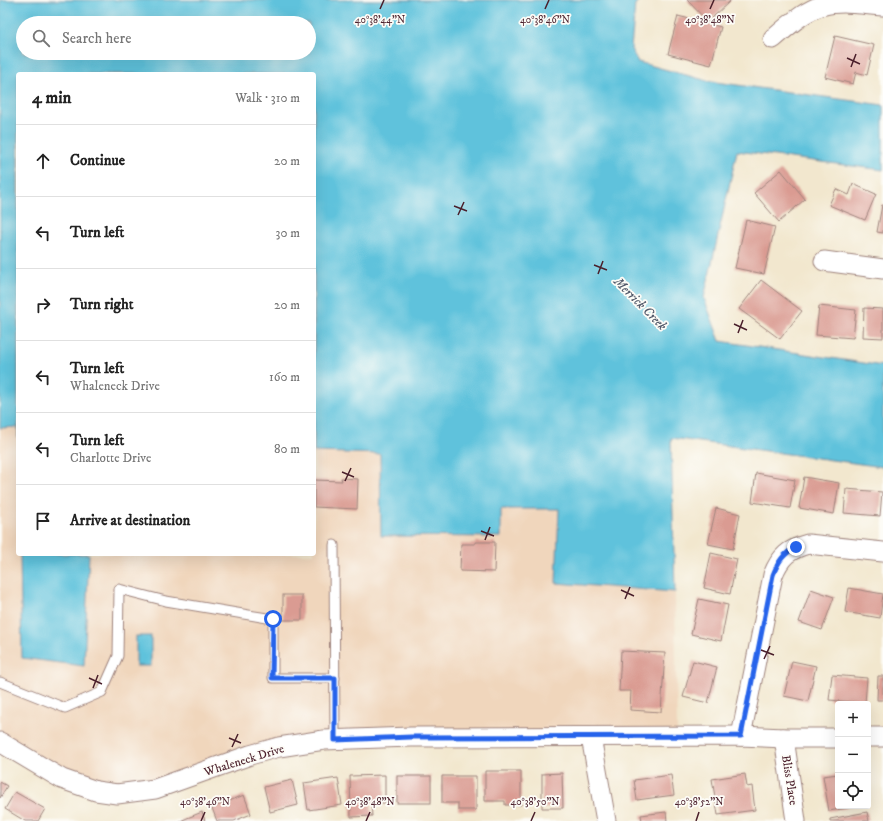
<!DOCTYPE html>
<meta charset="utf-8">
<style>
body{margin:0;font-family:"IM FELL DW Pica",serif;background:#f6f6f6;color:#222}
.controls{position:absolute;right:12px;bottom:12px;display:grid;overflow:hidden;border-radius:4px;box-shadow:0 4px 16px #0002}
.controls button{width:36px;height:36px;display:grid;place-items:center;padding:0;border:0;border-bottom:1px solid #e0e0e0;background:#fff;color:#222;font:20px sans-serif}
.stop{position:absolute;width:12px;height:12px;margin:-9px;border:3px solid #2563eb;border-radius:50%;background:#fff}
.stop.end{background:#2563eb;border-color:#fff;box-shadow:0 1px 4px #0008}
.list{margin:0;padding:0;list-style:none}
h2{display:flex;justify-content:space-between;align-items:center;height:52px;margin:0;padding:0 16px;font-size:17px}
h2 small{font-size:13px;font-weight:400;color:#767676}
.list li{display:grid;grid-template-columns:26px 1fr auto;gap:12px;align-items:center;box-sizing:border-box;height:72px;padding:0 16px;border-top:1px solid #e0e0e0}
.list b{display:block;font-size:15px;white-space:nowrap}
.list p{margin:0;font-size:13px;white-space:nowrap;color:#767676}
.list em{font-size:13px;font-style:normal;color:#767676}
.icon{flex:none;width:22px;height:22px;fill:none;stroke:currentColor;stroke-width:2;stroke-linecap:round;stroke-linejoin:round}
.map{position:relative;flex:none;width:883px;height:821px;overflow:hidden}
.search{position:absolute;background:#fff;box-shadow:0 4px 16px #0002;left:16px;top:16px;width:300px;height:44px;display:flex;align-items:center;gap:10px;box-sizing:border-box;padding:0 14px;border-radius:22px;color:#767676;font-size:15px}
.panel{position:absolute;background:#fff;box-shadow:0 4px 16px #0002;left:16px;top:72px;width:300px;height:484px;border-radius:4px}
.map>svg:first-child{display:block}
.built{fill:#f0d6bc}
.water{fill:#5ec2dc;stroke:#547084;fill-rule:evenodd}
.building{fill:#da9b92}
.lines{fill:none;stroke-linecap:round;stroke-linejoin:round}
.service-casing{stroke:#9e837c;stroke-width:11}
.minor-casing{stroke:#9e837c;stroke-width:21}
.service{stroke:#fff;stroke-width:9}
.minor{stroke:#fff;stroke-width:19}
.route{stroke:#2563eb;stroke-width:5}
.ticks{fill:none;stroke:#4a1f2b;stroke-width:1.5}
.labels{text-anchor:middle;stroke-width:3.5;stroke-linejoin:round;paint-order:stroke}
.street-label{font-size:12px;fill:#4a1f2b;stroke:#fdfcf7}
.water-label{font-size:13px;font-style:italic;fill:#515869;stroke:#fdfcf7}
.ticks-label{font-size:10px;text-anchor:middle;fill:#4a1f2b;stroke:#fdfcf7;stroke-width:3.5;stroke-linejoin:round;paint-order:stroke}
</style>
<div class="map">
<svg width="883" height="821" viewBox="0 0 883 821">
<rect width="100%" height="100%" fill="#fdfcf7"/>
<filter id="ink" filterUnits="userSpaceOnUse"><feTurbulence type="fractalNoise" baseFrequency=".025" numOctaves="2"/><feDisplacementMap in="SourceGraphic" scale="8" xChannelSelector="R" yChannelSelector="G"/><feConvolveMatrix kernelMatrix="1 2 1 2 8 2 1 2 1" color-interpolation-filters="sRGB"/></filter>
<filter id="wash" filterUnits="userSpaceOnUse"><feTurbulence type="fractalNoise" baseFrequency=".012" numOctaves="4" result="noise"/><feDisplacementMap in="SourceGraphic" scale="16" xChannelSelector="R" yChannelSelector="G"/><feGaussianBlur stdDeviation="0.9" result="paint"/><feColorMatrix in="noise" values="0 0 0 0 0 0 0 0 0 0 0 0 0 0 0 0 0 1.4 0 .05"/><feComposite in="paint" operator="in"/></filter>
<g filter="url(#wash)">
<rect width="100%" height="100%" fill="#f2e7ce"/>
<path class="built" d="M18 427V554H20L22 658 84 666 89 554H314V452L380 454 500 537 501 508 559 509 556 583 675 592 677 734 309 739 178 778 97 787 0 739V428Z"/>
<g class="water">
<path d="M0 0H641L635 4 631 49 638 62 708 81 883 105V170L737 151 704 298 720 341 883 366V467L671 438 675 592 556 583 559 509H501V537L381 536 380 454 314 452V74H18V438V427L0 428ZM23 23H309V53H23Z"/>
<path d="M20 554H89L84 666 22 658Z"/>
<rect x="136" y="636" width="15" height="30"/>
</g>
<g id="blocks">
<g class="building">
<path d="M687 0H731L708 22Z"/>
<path d="M678 16 721 27 711 65 668 54Z"/>
<path d="M835 36 874 45 867 75 856 72 853 84 825 77Z"/>
<path d="M781 170 805 199 779 222 754 193Z"/>
<path d="M853 184 876 194 865 220 829 205 836 189 849 195Z"/>
<path d="M882 205H883V233L877 232Z"/>
<path d="M746 220 775 227 764 274 735 268Z"/>
<path d="M761 280 802 311 780 339 739 309Z"/>
<path d="M819 306 856 310 853 338 816 335Z"/>
<path d="M864 308 883 309V338L863 337Z"/>
<path d="M756 473 795 480 790 508 752 502Z"/>
<path d="M804 477 839 483 834 514 799 508Z"/>
<path d="M341 478 358 479 357 509 314 507V480L342 481Z"/>
<path d="M846 489 882 492 880 516 844 513Z"/>
<path d="M716 508 740 514 733 549 708 544Z"/>
<path d="M475 542H495L494 572 460 571 461 544H475Z"/>
<path d="M711 553 737 559 730 594 704 588Z"/>
<path d="M849 588 883 594 880 618 845 612Z"/>
<path d="M811 589 834 597 822 630 799 622Z"/>
<rect x="283" y="595" width="19" height="25"/>
<path d="M699 599 728 605 721 641 691 634Z"/>
<path d="M621 651 665 653 661 712 630 710 631 691H619Z"/>
<path d="M693 661 717 667 708 703 683 697Z"/>
<path d="M792 661 816 666 808 701 784 696Z"/>
<path d="M832 675 867 678 865 703 829 700Z"/>
<path d="M878 676H883V700H877Z"/>
<path d="M485 771H521V805H505V801H485Z"/>
<path d="M562 773 563 808H542V774Z"/>
<path d="M745 774 747 787 752 786 755 810 718 815 712 779Z"/>
<path d="M838 774V806L854 807 829 811 823 776Z"/>
<path d="M385 775V803H371L372 816 351 817 350 776Z"/>
<path d="M671 775 674 795 637 800 634 780Z"/>
<rect x="397" y="776" width="34" height="27"/>
<path d="M442 776H476V810H458V803H442Z"/>
<path d="M338 778 342 805 308 810 304 783Z"/>
<path d="M292 780 298 805 270 812 264 787Z"/>
<path d="M0 782 7 786 0 798Z"/>
<path d="M15 792 45 809 38 821H25L5 809Z"/>
<path d="M244 795 251 814 234 821H217L212 808Z"/>
<path d="M202 812 205 821H180Z"/>
<path d="M666 812 667 821H642L641 815Z"/>
<path d="M867 812 869 821H830V819Z"/>
</g>
</g>
</g>
<g filter="url(#ink)">
<use href="#blocks" fill-opacity="0" stroke="#9e837c" stroke-width="1"/>
<g class="lines">
<g class="service-casing">
<g id="service">
<path d="M334 545 335 740"/>
<path d="M0 682 65 708 102 692 118 656 119 589 166 601 273 619V678H335"/>
</g>
</g>
<g class="minor-casing">
<g id="minor">
<path d="M773 39C817 0 824 0 883 6"/>
<path d="M824 261 883 269"/>
<path d="M741 736 773 575C780 557 789 549 808 544L883 552"/>
<path d="M591 737 606 821"/>
<path d="M868 737H883"/>
<path d="M784 738 796 821"/>
<path d="M0 742 62 779 96 791 117 794 155 789 250 755 279 747 324 740 411 737 741 736 784 738H838"/>
</g>
</g>
<use href="#service" class="service"/>
<use href="#minor" class="minor"/>
</g>
</g>
<g class="lines" filter="url(#ink)">
<path class="route" d="M273 619 272 678H335V740L411 737 741 736 773 575C778 562 783 554 796 547"/>
</g>
<path class="ticks" d="M380 9 384 0M545 9 549 0M710 9 714 0M847 58 860 64M851 67 856 54M454 206 467 211M458 215 464 202M594 265 607 270M598 274 603 261M734 324 747 330M738 333 743 320M342 472 354 477M345 481 351 468M481 531 494 536M485 540 490 527M621 590 634 596M625 599 630 587M761 650 774 655M764 659 770 646M89 678 102 684M93 688 98 675M229 738 241 743M232 747 238 734M201 821 205 812M366 821 370 812M531 821 535 812M696 821 699 812"/>
<g class="labels">
<g class="street-label">
<text transform="translate(244 760) rotate(-17)" y="4">Whaleneck Drive</text>
<text transform="translate(790 780) rotate(81)" y="4">Bliss Place</text>
</g>
<g class="water-label">
<text transform="translate(641 303) rotate(45)" y="5">Merrick Creek</text>
</g>
</g>
<g class="ticks-label">
<text x="380" y="23">40°38'44"N</text>
<text x="545" y="23">40°38'46"N</text>
<text x="710" y="23">40°38'48"N</text>
<text x="205" y="805">40°38'46"N</text>
<text x="370" y="805">40°38'48"N</text>
<text x="535" y="805">40°38'50"N</text>
<text x="699" y="805">40°38'52"N</text>
</g>
</svg>
<div class="controls">
<button>+</button>
<button>−</button>
<button><svg class="icon" aria-label="locate" viewBox="0 0 24 24"><circle cx="12" cy="12" r="6"/><path d="M12 2v4M12 18v4M2 12h4M18 12h4"/></svg></button>
</div>
<div class="stop" style="left:273px;top:619px"></div>
<div class="stop end" style="left:796px;top:547px"></div>
<div class="search"><svg class="icon" aria-label="search" viewBox="0 0 24 24"><circle cx="10" cy="10" r="6"/><path d="M15 15l6 6"/></svg>Search here</div>
<section class="panel">
<h2>4 min<small>Walk · 310 m</small></h2>
<ul class="list">
<li><svg class="icon" aria-label="ahead" viewBox="0 0 24 24"><path d="M12 20V5M6 11l6-6 6 6"/></svg><div><b>Continue</b></div><em>20 m</em></li>
<li><svg class="icon" aria-label="left" viewBox="0 0 24 24"><path d="M17 20v-9H6M10 6l-5 5 5 5"/></svg><div><b>Turn left</b></div><em>30 m</em></li>
<li><svg class="icon" aria-label="right" viewBox="0 0 24 24"><path d="M7 20v-9h11M14 6l5 5-5 5"/></svg><div><b>Turn right</b></div><em>20 m</em></li>
<li><svg class="icon" aria-label="left" viewBox="0 0 24 24"><path d="M17 20v-9H6M10 6l-5 5 5 5"/></svg><div><b>Turn left</b><p>Whaleneck Drive</p></div><em>160 m</em></li>
<li><svg class="icon" aria-label="left" viewBox="0 0 24 24"><path d="M17 20v-9H6M10 6l-5 5 5 5"/></svg><div><b>Turn left</b><p>Charlotte Drive</p></div><em>80 m</em></li>
<li><svg class="icon" aria-label="arrive" viewBox="0 0 24 24"><path d="M6 21V4h12l-3 4 3 4H6"/></svg><div><b>Arrive at destination</b></div></li>
</ul>
</section>
</div>
